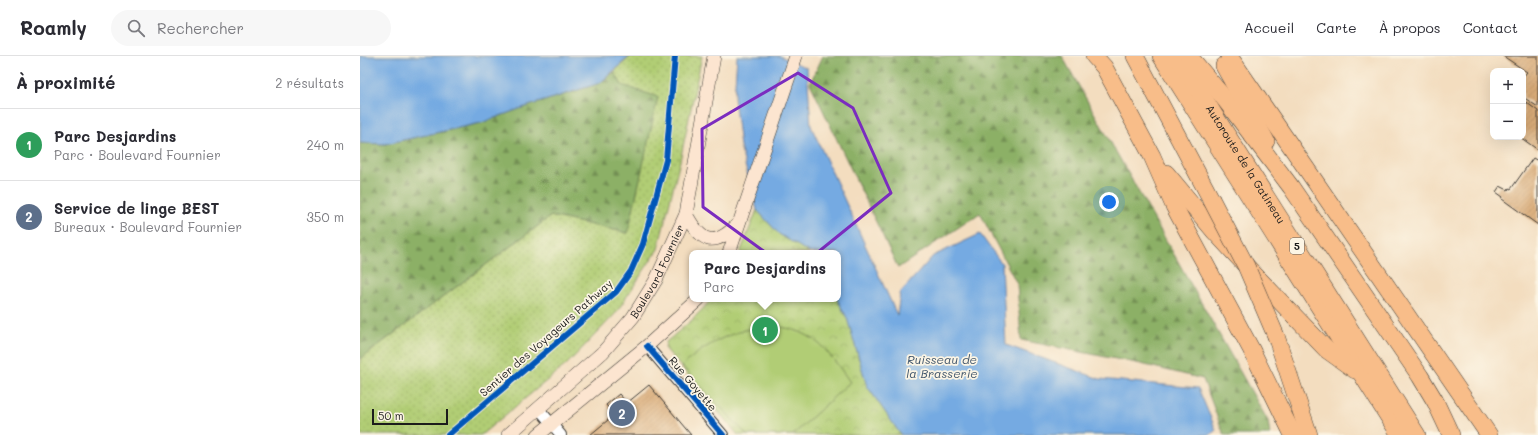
<!DOCTYPE html>
<html lang="fr">
<meta charset="utf-8">
<style>
body{margin:0;font-family:Mali,sans-serif;background:#f7f7f7;color:#2b2b33}
.controls{position:absolute;right:12px;top:12px;display:grid;overflow:hidden;border-radius:8px;box-shadow:0 4px 16px #0002}
.controls button{width:36px;height:36px;display:grid;place-items:center;padding:0;border:0;border-bottom:1px solid #e1e1e2;background:#fff;color:#2b2b33;font:20px sans-serif}
.scale{position:absolute;left:12px;bottom:10px;width:76px;box-sizing:border-box;padding-left:4px;border:2px solid #1c1c1c;border-top:0;font-size:11px;line-height:14px;white-space:nowrap;color:#1c1c1c;-webkit-text-stroke:3px #fcf5e5;paint-order:stroke}
.you{position:absolute;left:749px;top:146px;width:14px;height:14px;margin:-10px;border:3px solid #fff;border-radius:50%;background:#1a73e8;box-shadow:0 0 0 6px #1a73e833}
.badge{display:grid;place-items:center;width:26px;height:26px;border-radius:50%;background:#c8321e;color:#fff;font-size:13px;font-weight:700}
.pin{position:absolute;translate:-50% -50%;border:2px solid #fff;box-shadow:0 1px 4px #0006}
.popup{position:absolute;left:329px;top:194px;width:152px;height:52px;box-sizing:border-box;display:grid;place-content:center;border-radius:8px;background:#fff;filter:drop-shadow(0 1px 3px #0005);font-size:13px;white-space:nowrap;color:#7c7c81}
.popup b{font-size:15px;color:#2b2b33}
.popup::after{content:'';position:absolute;left:50%;top:100%;margin-left:-8px;border:8px solid transparent;border-top-color:#fff}
.list{margin:0;padding:0;list-style:none}
h2{display:flex;justify-content:space-between;align-items:center;height:52px;margin:0;padding:0 16px;font-size:17px}
h2 small{font-size:13px;font-weight:400;color:#7c7c81}
.list li{display:grid;grid-template-columns:26px 1fr auto;gap:12px;align-items:center;box-sizing:border-box;height:72px;padding:0 16px;border-top:1px solid #e1e1e2}
.list b{display:block;font-size:15px;white-space:nowrap}
.list p{margin:0;font-size:13px;white-space:nowrap;color:#7c7c81}
.list em{font-size:13px;font-style:normal;color:#7c7c81}
.icon{flex:none;width:22px;height:22px;fill:none;stroke:currentColor;stroke-width:2;stroke-linecap:round;stroke-linejoin:round}
.map{position:relative;flex:none;width:1178px;height:379px;overflow:hidden}
header{display:flex;align-items:center;gap:24px;box-sizing:border-box;height:56px;padding:0 20px;background:#fff;border-bottom:1px solid #e1e1e2}
header strong{font-size:19px}
nav{display:flex;gap:22px;margin-inline-start:auto;font-size:14px}
.search{width:280px;height:36px;background:#f7f7f7;display:flex;align-items:center;gap:10px;box-sizing:border-box;padding:0 14px;border-radius:22px;color:#7c7c81;font-size:15px}
main{display:flex}
aside{flex:1;background:#fff}
.map>svg:first-child{display:block}
.grass{fill:url(#grass-dots);stroke:#667448}
.forest{fill:url(#forest-firs);stroke:#546641}
.park{fill:url(#park-crowns);stroke:#667448}
.garden{fill:#b1cd74;stroke:#667448}
.water{fill:#75aae2;stroke:#48637f}
.building{fill:url(#building-hatch)}
.lines{fill:none;stroke-linecap:round;stroke-linejoin:round}
.street-casing{stroke:#3c3934;stroke-width:12}
.secondary-casing{stroke:#3c3934;stroke-width:14}
.highway-casing{stroke:#3c3934;stroke-width:18}
.street{stroke:#fff;stroke-width:10}
.secondary{stroke:#fce5d0;stroke-width:13}
.highway{stroke:#f8bd89;stroke-width:17}
.highway-bridge-casing{stroke:#3c3934;stroke-width:18;stroke-linecap:butt}
.highway-bridge{stroke:#f8bd89;stroke-width:17}
.cycleway-casing{stroke:#fcf5e5;stroke-width:8}
.cycleway{stroke:#0057b8;stroke-width:6}
.marked{fill:none;stroke:#7b2cbf;stroke-width:3;stroke-linejoin:round}
.labels{text-anchor:middle;stroke-width:3.5;stroke-linejoin:round;paint-order:stroke}
.shield{fill:#fcf5e5;stroke:#5f5d58;stroke-width:1}
.shield-label{font-size:10px;font-weight:bold;fill:#1c1c1c}
.street-label{font-size:11px;fill:#1c1c1c;stroke:#fcf5e5}
.water-label{font-size:12px;font-style:italic;fill:#40556b;stroke:#fcf5e5}
</style>
<header>
<strong>Roamly</strong>
<div class="search"><svg class="icon" aria-label="search" viewBox="0 0 24 24"><circle cx="10" cy="10" r="6"/><path d="M15 15l6 6"/></svg>Rechercher</div>
<nav><a>Accueil</a><a>Carte</a><a>À propos</a><a>Contact</a></nav>
</header>
<main>
<aside>
<h2>À proximité<small>2 résultats</small></h2>
<ul class="list">
<li><span class="badge" style="background:#2e9e5b">1</span><div><b>Parc Desjardins</b><p>Parc · Boulevard Fournier</p></div><em>240 m</em></li>
<li><span class="badge" style="background:#5c6f8a">2</span><div><b>Service de linge BEST</b><p>Bureaux · Boulevard Fournier</p></div><em>350 m</em></li>
</ul>
</aside>
<div class="map">
<svg width="1178" height="379" viewBox="0 0 1178 379">
<defs>
<pattern id="grass-dots" width="8" height="8" patternUnits="userSpaceOnUse"><rect width="8" height="8" fill="#b1cd74"/><path d="M2 2h.1M6 6h.1" fill="none" stroke="#98af64" stroke-width="1.8" stroke-linecap="round"/></pattern>
<pattern id="forest-firs" width="22" height="20" patternUnits="userSpaceOnUse"><rect width="22" height="20" fill="#8cb066"/><path d="M5 1l3.5 6h-7zM16 11l3.5 6h-7z" fill="#728e53"/></pattern>
<pattern id="park-crowns" width="20" height="18" patternUnits="userSpaceOnUse"><rect width="20" height="18" fill="#b1cd74"/><path d="M2 6a3 3 0 1 1 6 0M12 15a3 3 0 1 1 6 0" fill="none" stroke="#98af64"/></pattern>
<pattern id="building-hatch" width="6" height="6" patternUnits="userSpaceOnUse"><rect width="6" height="6" fill="#daac78"/><path d="M-1 1l2-2M0 6l6-6M5 7l2-2" fill="none" stroke="#ba9367"/></pattern>
</defs>
<rect width="100%" height="100%" fill="#fcf5e5"/>
<filter id="ink" filterUnits="userSpaceOnUse"><feTurbulence type="fractalNoise" baseFrequency=".025" numOctaves="2"/><feDisplacementMap in="SourceGraphic" scale="8" xChannelSelector="R" yChannelSelector="G"/><feConvolveMatrix kernelMatrix="1 2 1 2 8 2 1 2 1" color-interpolation-filters="sRGB"/></filter>
<filter id="wash" filterUnits="userSpaceOnUse"><feTurbulence type="fractalNoise" baseFrequency=".012" numOctaves="4" result="noise"/><feDisplacementMap in="SourceGraphic" scale="16" xChannelSelector="R" yChannelSelector="G"/><feGaussianBlur stdDeviation="0.9" result="paint"/><feColorMatrix in="noise" values="0 0 0 0 0 0 0 0 0 0 0 0 0 0 0 0 0 1.4 0 .05"/><feComposite in="paint" operator="in"/></filter>
<g filter="url(#wash)">
<rect width="100%" height="100%" fill="#f3ddbf"/>
<path class="grass" d="M271 0H342L320 105 298 193 256 257 207 308 121 379H0V303L191 160 268 177 262 29 254 16Z"/>
<g class="forest">
<path d="M463 0H702L908 365 910 379H864L843 323 781 308 661 284 657 228 620 157 538 212 450 27Z"/>
<path d="M254 16 262 29 298 41 268 177 191 160 0 303V87L25 88 121 67 159 53 240 27Z"/>
</g>
<g class="park">
<path d="M397 154 419 178 450 197H380Z"/>
<path d="M352 243H477L487 262 507 330 541 379H378L305 292 306 286 332 264Z"/>
</g>
<path class="garden" d="M406 270C452 271 465 291 490 326L433 379H387L322 310C348 286 372 275 406 270Z"/>
<g class="water">
<path d="M0 0H270L240 27 159 53 121 67 25 88 0 87Z"/>
<path d="M377 0H420L447 12 451 70 537 259 540 237 573 200 620 178 642 208 646 289 740 323 838 332 856 374 850 379H541L507 330 487 262 477 243 478 197H450L419 178 397 154 380 90 374 42Z"/>
</g>
<g id="blocks">
<g class="building">
<path d="M1143 0H1178V51L1163 41V21L1167 16Z"/>
<path d="M1163 44 1178 55V94L1160 81H1163Z"/>
<path d="M1173 102 1178 105V169L1142 143 1143 141 1136 136 1140 130 1148 134 1149 132 1151 133Z"/>
<path d="M289 329 331 379H230L254 359 246 349 259 338 267 347Z"/>
</g>
</g>
</g>
<g filter="url(#ink)">
<use href="#blocks" fill-opacity="0" stroke="#3c3934" stroke-width="1"/>
<g class="lines">
<g class="street-casing">
<g id="street">
<path d="M287 290 363 379"/>
<path d="M179 353 201 379"/>
</g>
</g>
<g class="secondary-casing">
<g id="secondary">
<path d="M326 158C341 186 353 193 378 168"/>
<path d="M369 197 436 0"/>
<path id="s1" d="M148 379 243 296 273 261 296 224 326 158 354 0"/>
<path d="M178 379 287 290 339 243"/>
</g>
</g>
<g class="highway-casing">
<g id="highway">
<path d="M734 0 744 11 792 100 814 150 891 293 933 379"/>
<path d="M775 0 851 143"/>
<path d="M801 0 1040 379"/>
<path id="s2" d="M817 0 1057 379"/>
<path d="M829 0 860 37 931 131 1060 320 1075 345 1091 379"/>
<path d="M869 0 1129 379"/>
<path d="M864 10 906 85"/>
<path d="M806 117 855 176 890 214 967 294 995 314"/>
<path d="M916 280 949 379"/>
</g>
</g>
<use href="#street" class="street"/>
<use href="#secondary" class="secondary"/>
<use href="#highway" class="highway"/>
<g class="highway-bridge-casing">
<path id="highway-bridge" d="M851 143 886 210 916 280"/>
</g>
<use href="#highway-bridge" class="highway-bridge"/>
<g class="cycleway-casing">
<g id="cycleway">
<path d="M287 290 363 379"/>
<path d="M88 379 256 236 271 215 283 188 306 104 315 0"/>
</g>
</g>
<use href="#cycleway" class="cycleway"/>
</g>
</g>
<path class="marked" d="M438 17 493 52 531 137 452 201 405 196 343 151 342 73Z"/>
<g class="labels">
<rect class="shield" x="930" y="182" width="14" height="16" rx="3"/>
<g class="shield-label">
<text x="937" y="194">5</text>
</g>
<g class="street-label">
<text dy="4" stroke="none"><textPath href="#s2" startOffset="128">Autoroute de la Gatineau</textPath></text>
<text dy="4" stroke="none"><textPath href="#s1" startOffset="224">Boulevard Fournier</textPath></text>
<text transform="translate(186 282) rotate(-41)" y="4">Sentier des Voyageurs Pathway</text>
<text transform="translate(333 328) rotate(50)" y="4">Rue Goyette</text>
</g>
<g class="water-label">
<text x="582" y="308">Ruisseau de<tspan x="582" dy="14">la Brasserie</tspan></text>
</g>
</g>
</svg>
<div class="controls">
<button>+</button>
<button>−</button>
</div>
<div class="scale">50 m</div>
<div class="you"></div>
<div class="pin badge" style="left:405px;top:274px;background:#2e9e5b">1</div>
<div class="popup"><b>Parc Desjardins</b>Parc</div>
<div class="pin badge" style="left:262px;top:357px;background:#5c6f8a">2</div>
</div>
</main>
